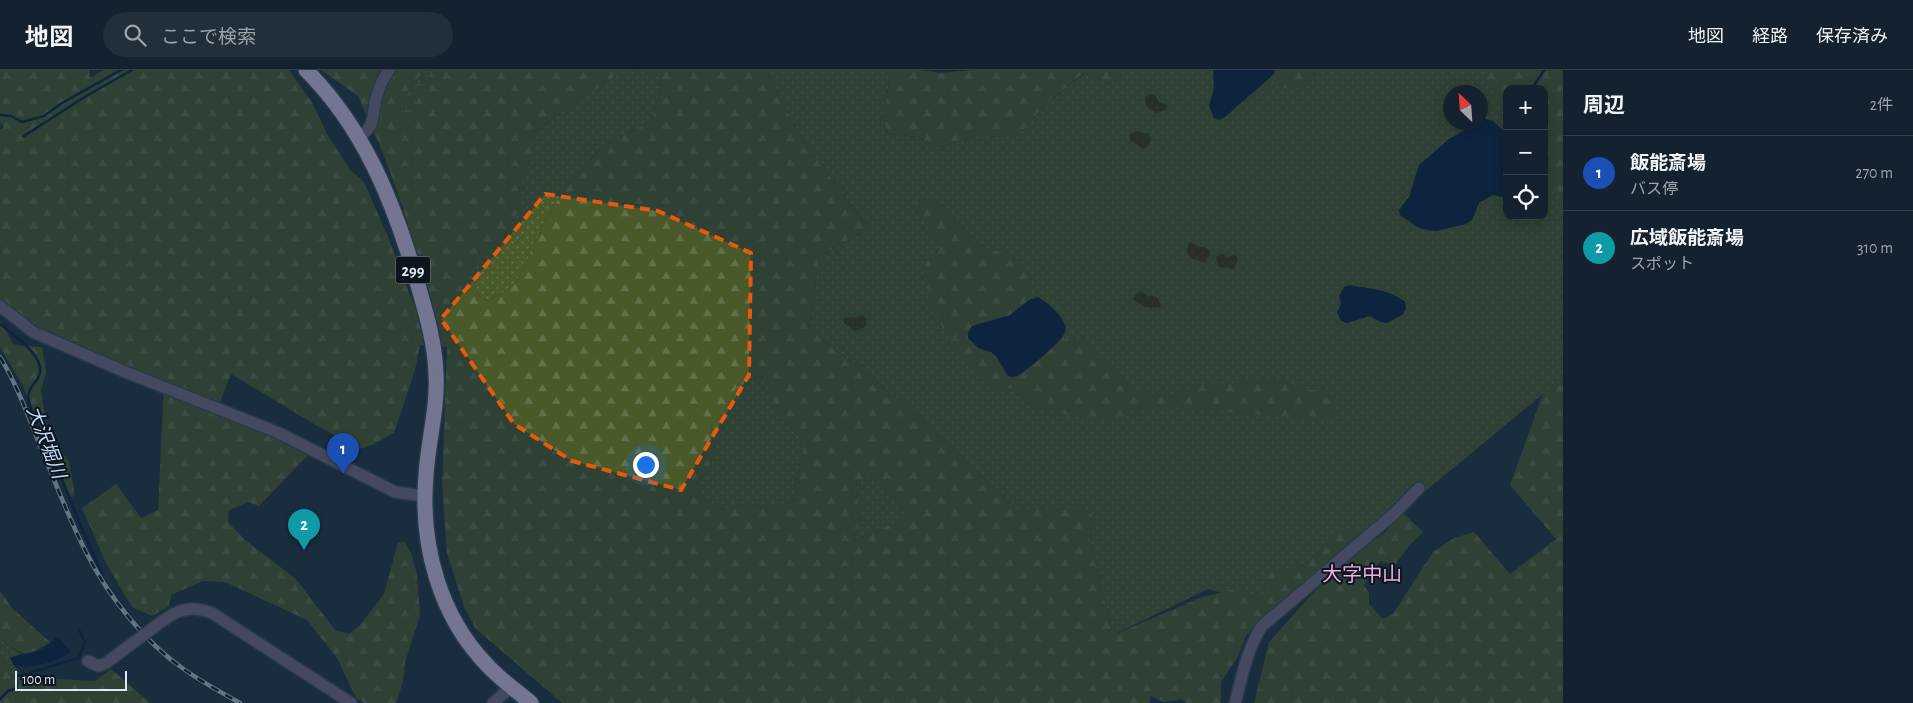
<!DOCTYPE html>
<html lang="ja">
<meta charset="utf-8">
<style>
body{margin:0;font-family:"Alegreya Sans","Noto Sans JP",sans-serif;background:#202f3a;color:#f1f3f6}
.controls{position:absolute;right:15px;top:15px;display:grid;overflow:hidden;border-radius:10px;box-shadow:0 2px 12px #0003}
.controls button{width:45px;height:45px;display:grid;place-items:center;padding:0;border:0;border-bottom:1px solid #323f4a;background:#13222e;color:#f1f3f6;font:25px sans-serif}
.compass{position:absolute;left:1443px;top:15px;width:45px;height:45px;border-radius:50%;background:#13222e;box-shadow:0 2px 12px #0003;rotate:335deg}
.scale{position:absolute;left:15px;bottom:12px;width:112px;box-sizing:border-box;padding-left:5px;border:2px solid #dce9f4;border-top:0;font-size:14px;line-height:18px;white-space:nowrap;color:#dce9f4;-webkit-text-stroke:4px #0c141c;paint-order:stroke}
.you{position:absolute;left:645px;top:394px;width:18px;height:18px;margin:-12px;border:4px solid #fff;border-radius:50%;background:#1a73e8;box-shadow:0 0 0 8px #1a73e833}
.badge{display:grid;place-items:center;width:32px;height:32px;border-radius:50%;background:#8c9099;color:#fff;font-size:16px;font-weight:700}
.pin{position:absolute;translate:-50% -41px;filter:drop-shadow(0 1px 2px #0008)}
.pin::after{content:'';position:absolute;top:26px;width:18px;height:15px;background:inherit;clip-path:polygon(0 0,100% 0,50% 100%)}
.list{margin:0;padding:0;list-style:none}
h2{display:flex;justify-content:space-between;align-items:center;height:65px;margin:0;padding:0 20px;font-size:21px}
h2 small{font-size:16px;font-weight:400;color:#9da4aa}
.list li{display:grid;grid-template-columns:32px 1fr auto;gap:15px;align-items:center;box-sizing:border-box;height:75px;padding:0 20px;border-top:1px solid #323f4a}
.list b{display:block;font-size:19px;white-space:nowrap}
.list p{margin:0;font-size:16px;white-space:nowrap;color:#9da4aa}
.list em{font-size:16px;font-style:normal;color:#9da4aa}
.icon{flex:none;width:28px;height:28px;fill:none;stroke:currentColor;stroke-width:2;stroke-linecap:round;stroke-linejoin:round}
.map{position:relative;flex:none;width:1563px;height:633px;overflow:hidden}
header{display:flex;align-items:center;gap:30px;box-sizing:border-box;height:70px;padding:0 25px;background:#13222e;border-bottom:1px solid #323f4a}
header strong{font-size:24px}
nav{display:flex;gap:28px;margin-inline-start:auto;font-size:18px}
.search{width:350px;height:45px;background:#202f3a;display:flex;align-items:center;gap:12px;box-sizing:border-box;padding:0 18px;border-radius:28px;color:#9da4aa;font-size:19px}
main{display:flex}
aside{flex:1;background:#13222e}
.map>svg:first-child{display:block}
.grass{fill:url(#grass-dots);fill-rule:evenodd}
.forest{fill:url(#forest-firs);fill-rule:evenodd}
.wetland{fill:url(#wetland-marsh)}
.sand{fill:url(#sand-dots)}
.water{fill:#00183d}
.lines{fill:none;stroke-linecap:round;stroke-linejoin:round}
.stream{stroke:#00183d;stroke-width:2.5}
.minor-casing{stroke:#384b5b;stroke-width:14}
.highway-casing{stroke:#384b5b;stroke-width:18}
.minor{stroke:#796c87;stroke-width:11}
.highway{stroke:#e1cdf6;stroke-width:15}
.rail-casing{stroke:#bccad6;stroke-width:4.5}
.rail{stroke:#0c141c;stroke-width:2.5;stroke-dasharray:8;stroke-linecap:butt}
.minor-bridge-casing{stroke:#384b5b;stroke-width:14;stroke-linecap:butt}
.minor-bridge{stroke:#796c87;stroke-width:11}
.marked{fill:none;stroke:#e8590c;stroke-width:4;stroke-dasharray:10 6;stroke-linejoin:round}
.labels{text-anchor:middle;stroke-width:4;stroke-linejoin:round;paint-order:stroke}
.shield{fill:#0c141c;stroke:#9ea9b3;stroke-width:1}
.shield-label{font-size:16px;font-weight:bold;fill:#dce9f4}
.water-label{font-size:19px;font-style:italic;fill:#c3dafb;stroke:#0c141c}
.quarter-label{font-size:20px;fill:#eeb0e6;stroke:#0c141c}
</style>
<header>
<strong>地図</strong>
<div class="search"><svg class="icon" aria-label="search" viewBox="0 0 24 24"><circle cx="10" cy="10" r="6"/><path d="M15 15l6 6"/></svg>ここで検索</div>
<nav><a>地図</a><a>経路</a><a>保存済み</a></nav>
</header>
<main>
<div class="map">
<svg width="1563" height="633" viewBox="0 0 1563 633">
<defs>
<pattern id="grass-dots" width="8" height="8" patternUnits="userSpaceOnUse" patternTransform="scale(1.25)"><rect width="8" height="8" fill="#49592a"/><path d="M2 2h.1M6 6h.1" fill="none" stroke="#63714a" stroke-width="1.8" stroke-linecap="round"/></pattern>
<pattern id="forest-firs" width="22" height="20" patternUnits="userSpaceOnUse" patternTransform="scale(1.25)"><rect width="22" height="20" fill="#49592a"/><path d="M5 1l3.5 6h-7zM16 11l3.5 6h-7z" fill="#63714a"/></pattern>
<pattern id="wetland-marsh" width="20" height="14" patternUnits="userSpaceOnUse" patternTransform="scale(1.25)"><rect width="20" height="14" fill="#49592a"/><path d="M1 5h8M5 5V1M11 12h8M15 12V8" fill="none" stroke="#63714a"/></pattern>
<pattern id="sand-dots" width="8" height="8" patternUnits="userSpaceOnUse" patternTransform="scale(1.25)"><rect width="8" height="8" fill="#3a3211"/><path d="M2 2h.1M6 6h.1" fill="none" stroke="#4d4628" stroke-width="1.8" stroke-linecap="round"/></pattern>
</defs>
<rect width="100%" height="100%" fill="#192d3e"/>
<g class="grass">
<path d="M766 0H891L883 48 888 64 917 67 939 77 980 65 998 67 1020 62 1045 34 1084 4 1110 13 1120 8 1121 0H1563V305L1543 324 1278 543 1251 532 1208 519 1113 565 1090 471 1092 458 1077 438H1016L900 330 809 259 819 186 869 159 800 67ZM1507 19H1544V146H1507ZM1450 22H1480V52H1450Z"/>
<path d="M640 1 662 8 653 50 599 79 560 126 543 154 540 165 533 173 526 196 516 212 504 222 487 231 478 224 470 200 478 186 503 166 517 144 518 120 531 88 533 63 573 33 620 2Z"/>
<path d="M767 306 770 319 784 351 800 368 803 380 795 415 799 428 778 436 748 435 721 439 704 428 696 415 716 386 711 356 725 341 739 312Z"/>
<path d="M869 406 911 446 854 470 860 448 856 412Z"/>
<path d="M0 569 21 584 10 588 24 612 13 613 7 597 0 588Z"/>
</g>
<g class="forest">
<path d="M0 0H89L90 8 103 0H289L313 34 327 64 350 100 364 112 389 169 413 233 428 225 403 138 383 83 358 26 321 0H425L409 20 416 32 428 12 440 0H766L800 67 869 159 819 186 809 259 900 330 1016 438H1077L1091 444 1098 453 1092 458 1090 471 1113 565 1202 527 1242 517 1256 527 1269 525 1265 503 1299 496 1311 488 1320 476 1332 466 1350 459 1358 462 1347 474 1285 524 1246 566 1237 588 1221 612V633H1187L1181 629C1166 633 1163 633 1150 626V633H562L476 559 464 537 447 483 442 414 447 277 420 275 415 300 394 363 374 374 360 379 319 357 231 304 217 340 310 383 259 436 248 432 228 441 229 453 244 469 296 509 335 560 349 564 360 555 384 524 398 472H405L412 485 417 505 420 545 405 592 403 612 396 633H364L356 628 337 588 307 550 225 512 203 511 171 525 169 536 152 546 132 537 107 495 82 438 116 414 141 448 158 440 164 310 123 301 33 262 0 236V59L4 58 0 52ZM640 1 662 8 653 50 599 79 560 126 543 154 540 165 533 173 526 196 516 212 504 222 487 231 478 224 470 200 478 186 503 166 517 144 518 120 531 88 533 63 573 33 620 3ZM767 306 774 336 784 351 800 368 803 380 795 415 799 428 778 436 748 435 721 439 704 428 696 415 716 386 711 356 725 341 739 312ZM869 407 911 446 854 470 860 448 856 412Z"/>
<path d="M891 0H922L939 3 972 0H1121L1120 8 1110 13 1083 4 1045 34 1021 62 998 67 980 65 939 77 917 67 888 64 883 48Z"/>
<path d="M1278 0H1322C1308 16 1300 21 1279 17L1273 9Z"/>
<path d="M1491 0H1563V129L1544 99V19H1507V29L1486 7Z"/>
<path d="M926 127 954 149 964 163 979 176 1008 184 1027 201 1030 210 1029 227 1018 247 982 259H968L964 265 970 275 984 284 999 288 1059 268 1080 269C1099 288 1125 318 1151 325 1170 331 1191 314 1210 313 1215 313 1220 314 1225 314 1242 312 1261 307 1279 310 1288 311 1295 317 1303 319 1321 322 1329 317 1338 336L1329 348 1321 351 1183 337 1134 339 1126 345 1103 350 1071 346 1056 341 1039 340 1030 335 1025 326 1014 318H995L981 306 958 281 943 259 938 248 930 238 928 212 924 199 927 191 937 185 940 173C929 161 924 146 914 133L920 128Z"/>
<path d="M0 250 14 275 42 277 46 302 41 320 47 361 69 392 75 425 71 427 55 399 23 316 0 277Z"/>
<path d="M1563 305V633H1254L1269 572 1312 524 1358 481 1384 463 1403 443 1423 462 1408 477 1395 495 1380 491 1364 515 1369 523V534L1383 549 1393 544 1433 482 1454 468 1474 462 1510 504 1556 469 1510 415 1543 324Z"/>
<path d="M0 521 13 539 50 572C24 589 25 586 0 569Z"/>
<path d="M0 588 7 597 14 613 24 612 10 588 24 612 59 609 95 611 111 599 150 633H0Z"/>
</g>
<path class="wetland" d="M425 0H440C430 10 423 20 416 32 409 44 409 53 396 60V45L409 20Z"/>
<g class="sand">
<path d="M1150 24 1156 26 1159 32 1167 35 1168 38 1166 40 1155 43 1146 36 1145 27Z"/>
<path d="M1136 61 1149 64 1151 70 1148 77 1143 79 1130 70V64Z"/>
<path d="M1190 172H1192L1199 177H1203L1209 179 1210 185 1205 193 1191 188 1186 180Z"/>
<path d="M1223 184 1227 187 1235 185 1238 188 1234 199 1219 197 1216 188 1217 186Z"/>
<path d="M1142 221 1148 226C1158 227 1157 225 1161 236L1160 238 1145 237 1133 229 1136 224Z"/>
<path d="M862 245 867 249 865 257 855 261 843 252 845 247 855 248Z"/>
</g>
<g class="water">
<path d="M1213 0H1275L1274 4 1225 47 1219 50 1214 48 1209 36 1214 18Z"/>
<path d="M1481 48 1493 51 1507 64V128L1493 125 1479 133 1472 150 1466 154 1436 161 1426 160 1417 157 1400 145 1399 140 1409 127 1419 95 1449 69 1465 60 1472 53 1480 52Z"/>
<path d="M1350 215C1368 219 1390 219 1405 232L1406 239 1402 245 1387 253 1381 252 1370 246 1347 253 1341 251 1337 242 1341 234 1339 226 1344 217Z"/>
<path d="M1038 227C1047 232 1070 251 1065 262 1062 272 1028 299 1019 305 1015 307 1012 307 1008 306L996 286 991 282 978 278 968 268V263L972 256 1010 245 1029 230Z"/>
<path d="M56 567H58L71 582C53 593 36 598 14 596L10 588C28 581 43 585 56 567Z"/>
</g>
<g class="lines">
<g class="stream">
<path d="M1532 19 1544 0"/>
<path d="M0 45 11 46 22 52 44 46 62 33 121 0"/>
<path d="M24 66 83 28 132 0"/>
<path d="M0 254C11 263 32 278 38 291 48 313 22 312 30 335 35 351 45 368 52 384 68 424 83 464 102 503"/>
<path d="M0 629 8 621 17 618 16 606 26 604 79 588 85 572 79 560"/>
</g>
<g class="minor-casing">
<g id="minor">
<path d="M359 67C377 54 371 48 376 29 378 19 383 9 389 0"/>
<path d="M0 236 33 262 123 301 279 363 395 422 424 426"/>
<path d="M149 561C170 545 184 532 212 543L351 633"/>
<path d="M88 591 98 596 106 593"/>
<path d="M493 633 512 616"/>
<path d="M1235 633C1242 607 1247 579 1262 556L1395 443 1419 418"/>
</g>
</g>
<g class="highway-casing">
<path id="highway" d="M306 0C364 58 393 131 416 208 425 240 435 271 436 304 438 338 428 371 426 405 420 474 439 546 488 596 501 610 517 621 531 633"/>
</g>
<use href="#minor" class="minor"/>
<use href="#highway" class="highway"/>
<g class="rail-casing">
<path id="rail" d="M0 287C19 318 31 354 45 388 58 419 70 451 86 482 108 526 144 572 185 600 202 612 222 623 240 633"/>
</g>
<use href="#rail" class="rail"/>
<g class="minor-bridge-casing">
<path id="minor-bridge" d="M106 593 149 561"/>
</g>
<use href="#minor-bridge" class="minor-bridge"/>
</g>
<path d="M0 0H1563V633H0ZM545 124 658 141 751 183 749 305 681 420 572 391 514 354 441 249Z" fill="#192d3e" fill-opacity=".55" fill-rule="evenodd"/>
<path class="marked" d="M545 124 658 141 751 183 749 305 681 420 572 391 514 354 441 249Z"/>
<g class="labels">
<rect class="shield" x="395.5" y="186.5" width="35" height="27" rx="4"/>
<g class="shield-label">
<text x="413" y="206">299</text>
</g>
<g class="water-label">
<text transform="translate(47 372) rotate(69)" y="7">大沢堀川</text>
</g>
<g class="quarter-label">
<text x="1362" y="511">大字中山</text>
</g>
</g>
</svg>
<div class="controls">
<button>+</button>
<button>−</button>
<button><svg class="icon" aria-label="locate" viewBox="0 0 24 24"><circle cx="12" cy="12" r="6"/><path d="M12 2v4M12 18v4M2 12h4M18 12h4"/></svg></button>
</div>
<svg class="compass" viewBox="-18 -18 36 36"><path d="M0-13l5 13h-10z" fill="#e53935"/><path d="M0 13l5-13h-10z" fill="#9da4aa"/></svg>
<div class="scale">100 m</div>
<div class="you"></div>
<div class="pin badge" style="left:343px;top:404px;background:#1a4fb4">1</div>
<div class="pin badge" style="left:304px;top:480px;background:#0f9aa8">2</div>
</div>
<aside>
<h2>周辺<small>2件</small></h2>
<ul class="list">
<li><span class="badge" style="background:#1a4fb4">1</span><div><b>飯能斎場</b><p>バス停</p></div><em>270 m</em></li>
<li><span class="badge" style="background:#0f9aa8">2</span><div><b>広域飯能斎場</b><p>スポット</p></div><em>310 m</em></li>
</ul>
</aside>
</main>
